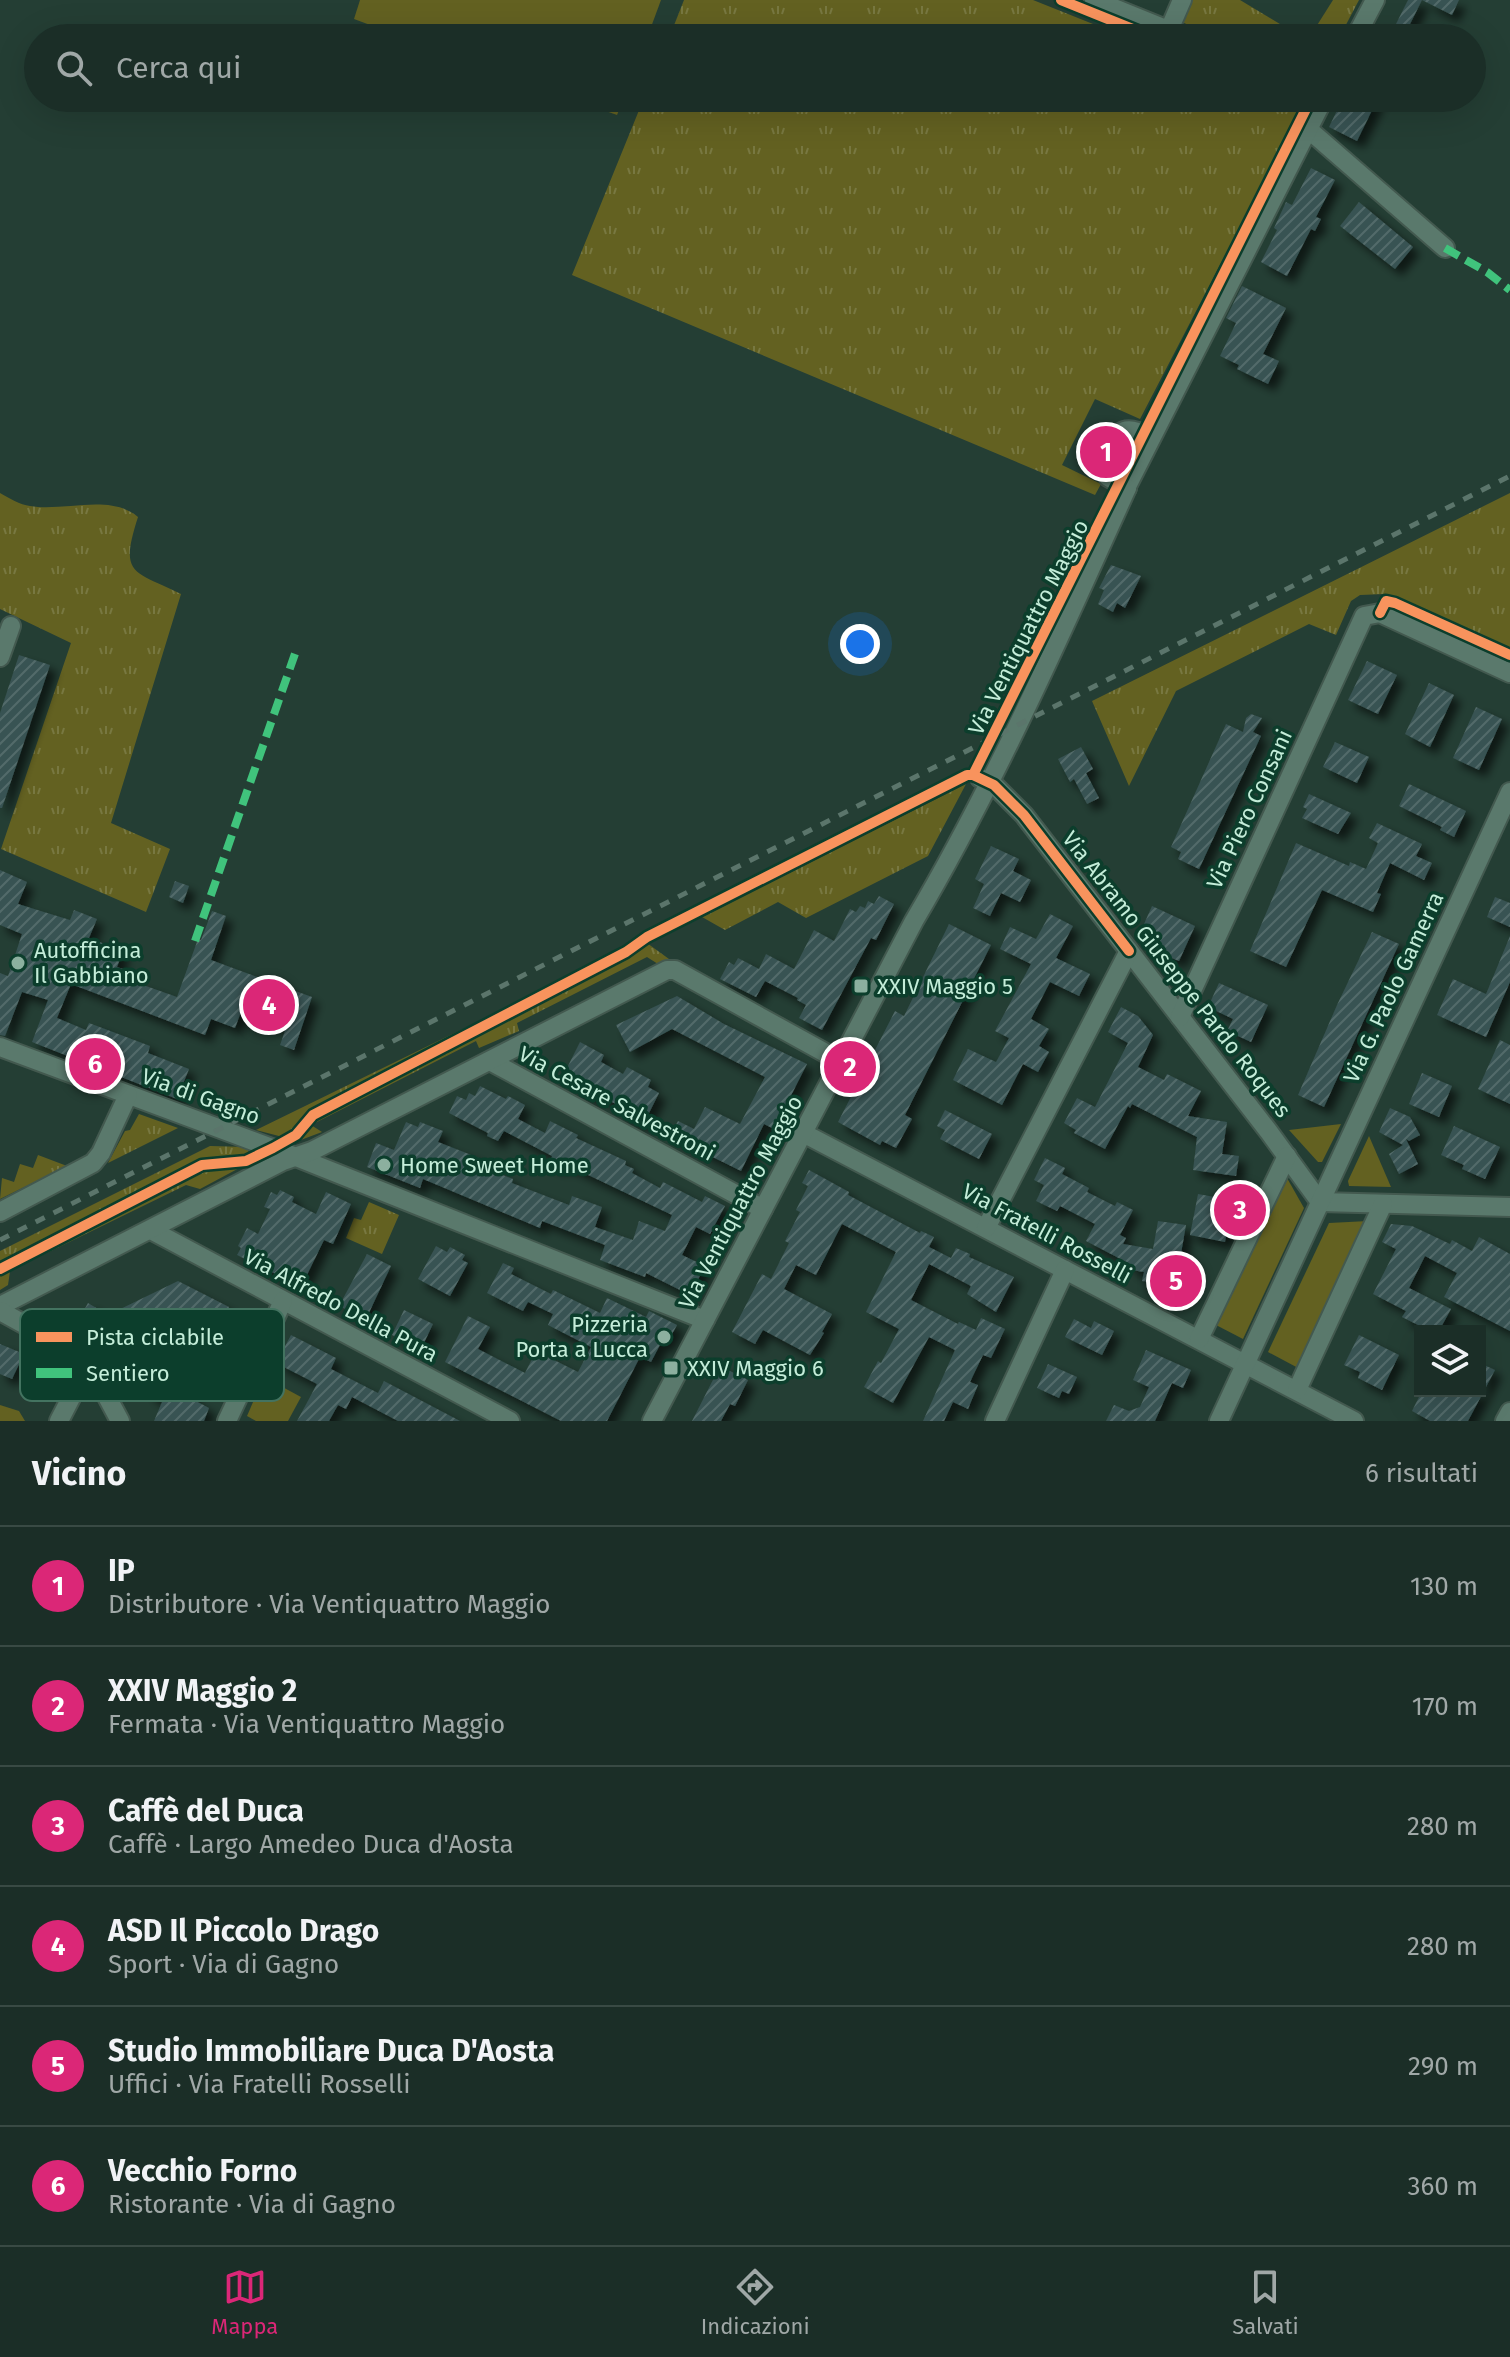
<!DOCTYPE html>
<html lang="it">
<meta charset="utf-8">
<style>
body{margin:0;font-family:"Fira Sans",sans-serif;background:#283a33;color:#f1f3f6}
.controls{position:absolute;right:24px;bottom:24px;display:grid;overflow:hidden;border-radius:0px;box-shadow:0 8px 32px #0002}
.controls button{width:72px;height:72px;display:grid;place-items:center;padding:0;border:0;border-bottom:2px solid #394a44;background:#1b2e27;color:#f1f3f6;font:40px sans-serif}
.you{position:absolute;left:860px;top:644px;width:28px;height:28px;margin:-20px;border:6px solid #fff;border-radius:50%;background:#1a73e8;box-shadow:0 0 0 12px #1a73e833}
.badge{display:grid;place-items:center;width:52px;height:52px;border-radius:50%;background:#db2777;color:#fff;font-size:26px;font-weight:700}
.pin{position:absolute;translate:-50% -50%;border:4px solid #fff;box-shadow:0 2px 8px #0006}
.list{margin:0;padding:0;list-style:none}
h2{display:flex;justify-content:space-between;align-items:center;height:104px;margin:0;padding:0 32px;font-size:34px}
h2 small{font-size:26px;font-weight:400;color:#a0a8a7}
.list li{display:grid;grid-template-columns:52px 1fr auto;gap:24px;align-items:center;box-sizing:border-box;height:120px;padding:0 32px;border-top:2px solid #394a44}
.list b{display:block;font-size:30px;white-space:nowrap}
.list p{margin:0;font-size:26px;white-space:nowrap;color:#a0a8a7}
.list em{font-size:26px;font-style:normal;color:#a0a8a7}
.icon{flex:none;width:44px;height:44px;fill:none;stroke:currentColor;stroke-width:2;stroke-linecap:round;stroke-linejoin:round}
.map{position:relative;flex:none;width:1510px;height:1421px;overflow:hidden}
.search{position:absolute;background:#1b2e27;box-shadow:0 8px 32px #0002;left:24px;right:24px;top:24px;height:88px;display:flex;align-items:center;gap:20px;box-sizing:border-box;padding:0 28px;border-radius:44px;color:#a0a8a7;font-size:30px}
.sheet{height:824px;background:#1b2e27}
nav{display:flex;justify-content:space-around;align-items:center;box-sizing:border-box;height:112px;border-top:2px solid #394a44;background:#1b2e27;font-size:22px;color:#a0a8a7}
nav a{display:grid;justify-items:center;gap:4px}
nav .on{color:#db2777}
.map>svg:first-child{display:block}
.grass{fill:url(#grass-tufts)}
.park{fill:#636121}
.building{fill:url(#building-hatch);filter:url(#shadow)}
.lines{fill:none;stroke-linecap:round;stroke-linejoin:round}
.minor-casing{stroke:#43594f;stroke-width:22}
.minor{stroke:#5a796c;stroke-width:18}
.rail{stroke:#5b756b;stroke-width:5;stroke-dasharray:10 10;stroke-linecap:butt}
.quiet{stroke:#40c37c;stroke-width:8;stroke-dasharray:16 8;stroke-linecap:butt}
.cycleway-casing{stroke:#0c3e2c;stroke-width:15}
.cycleway{stroke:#f8935d;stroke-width:10}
.poi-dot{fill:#8cb09f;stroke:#0c3e2c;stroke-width:3}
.labels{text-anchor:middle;stroke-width:7;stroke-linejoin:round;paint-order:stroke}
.street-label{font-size:22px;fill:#c4edd9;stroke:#0c3e2c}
.poi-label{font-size:22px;fill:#c4edd9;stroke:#0c3e2c;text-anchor:start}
.key{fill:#0c3e2c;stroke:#437360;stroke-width:2}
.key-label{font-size:22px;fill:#c4edd9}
</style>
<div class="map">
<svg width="1510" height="1421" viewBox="0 0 1510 1421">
<defs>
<pattern id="grass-tufts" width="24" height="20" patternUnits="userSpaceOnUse" patternTransform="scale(2)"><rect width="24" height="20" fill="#636121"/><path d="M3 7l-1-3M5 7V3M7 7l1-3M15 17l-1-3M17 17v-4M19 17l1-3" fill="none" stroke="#787841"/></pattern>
<pattern id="building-hatch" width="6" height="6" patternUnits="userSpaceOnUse" patternTransform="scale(2)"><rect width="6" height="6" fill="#385252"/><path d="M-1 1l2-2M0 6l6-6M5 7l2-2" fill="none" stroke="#536b6a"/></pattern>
<filter id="shadow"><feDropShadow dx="7" dy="7" stdDeviation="4" flood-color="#0009"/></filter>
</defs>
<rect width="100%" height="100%" fill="#243e34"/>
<g class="grass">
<path d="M684 0H1033L1128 38H669Z"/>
<path d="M1189 0H1240L1303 38H1221L1179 21Z"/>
<path d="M1333 0H1359L1339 38H1309Z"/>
<path d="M644 98H1279L1302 107 1140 419 1095 399 1062 465 1101 484 1095 495 572 275Z"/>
<path d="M0 493C9 498 20 505 30 506 64 512 110 493 138 517 119 576 133 570 181 594L111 823 170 849 146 912 1 849 71 643 0 609Z"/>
<path d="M1510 493V652L1385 594 1360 595 1351 601 1336 635 1309 624 1176 691 1129 786 1092 701Z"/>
<path d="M1405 612 1510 661V667L1403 617Z"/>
<path d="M966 784 928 856 806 918 778 902 725 930 702 917Z"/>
<path d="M640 938 669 959 658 964 647 957 517 1023 519 1031 479 1048 476 1041 311 1125 322 1132 298 1141 256 1130 477 1022Z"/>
<path d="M139 1114 178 1128 108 1163 125 1131 130 1130Z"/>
<path d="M210 1146 247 1147 249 1153 243 1166 200 1189 186 1185 10 1271 8 1285 0 1290V1251Z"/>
<path d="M38 1155 67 1166 0 1199 2 1178 14 1182 20 1164 33 1168Z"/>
<path d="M369 1202 399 1215 382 1254 346 1238 354 1218 361 1220Z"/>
</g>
<g class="park">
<path d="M360 0H661L647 38H405L354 19Z"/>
<path d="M569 98H624L617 115Z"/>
<path d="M1341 1124 1322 1162H1318L1289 1130Z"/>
<path d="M1369 1136 1391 1187 1349 1186 1348 1181Z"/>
<path d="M1287 1178 1304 1208 1243 1339 1216 1325Z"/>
<path d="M1368 1221 1300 1369 1268 1352 1329 1223Z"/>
<path d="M264 1377 301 1397 288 1421H256L247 1416Z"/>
<path d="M0 1405 19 1411 25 1421H0Z"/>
</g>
<g class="building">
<path d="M1408 0H1459L1452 15 1422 0 1403 38H1389Z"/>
<path d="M1343 98H1378L1357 141 1329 127Z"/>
<path d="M1311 168 1335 180 1316 217 1321 219 1315 231 1311 229 1287 276 1261 262 1277 230 1274 228 1286 202 1292 205Z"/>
<path d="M1359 202 1413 247 1395 269 1340 226Z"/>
<path d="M1242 286 1286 308 1263 354 1279 361 1268 384 1237 369 1239 365 1220 356 1236 323 1226 318Z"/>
<path d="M1111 565 1141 576 1125 608 1117 603 1113 612 1098 604 1104 590 1099 588Z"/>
<path d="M19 655 50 665 2 808H0V713Z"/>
<path d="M1367 661 1397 675 1378 714 1348 700Z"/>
<path d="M1429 683 1454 695 1430 747 1405 734Z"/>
<path d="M1476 707 1502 719 1479 770 1453 758Z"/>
<path d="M1251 714 1262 718 1253 732 1261 736 1199 869 1178 859 1181 852 1171 847 1226 724 1243 732 1246 718Z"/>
<path d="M1335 742 1369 757 1357 783 1323 767Z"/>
<path d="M1081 747 1093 769 1086 773 1099 798 1087 804 1074 779 1070 782 1058 759Z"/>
<path d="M1409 784 1466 811 1454 837 1440 830 1442 827 1399 806Z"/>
<path d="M1309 794 1351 813 1338 834 1302 818 1307 809 1303 807Z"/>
<path d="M1377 823 1422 844 1416 856 1432 863 1424 880 1390 863 1377 893 1381 894 1373 912 1322 890 1286 967 1250 951 1296 843 1349 866 1350 862 1366 869 1378 843 1369 838Z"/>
<path d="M991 846 1019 859 1013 871 1031 880 1020 902 1001 893 990 916 973 908 984 884 975 879Z"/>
<path d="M0 870 27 882 18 904 70 920 74 910 97 919 89 938 123 951 117 967 132 972 129 980 177 997 198 939 201 940 212 911 226 916 211 960 312 997 294 1050 280 1045 286 1028 241 1012 235 1028 211 1019 205 1035 71 984 57 1018 86 1030 89 1023 150 1046 148 1053 189 1069 177 1099 32 1042 48 1000 22 992 5 1036 0 1035V973L8 976 22 934 0 925Z"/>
<path d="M175 881 189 886 183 903 169 897Z"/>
<path d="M879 896 894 904 876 940 871 938 822 1030 799 1018 806 1005 797 1000 798 998 765 981 756 997 720 979 729 962 734 965 738 958 759 969 766 954 794 969 814 930 834 941 850 909 856 912 860 906 865 908 868 901 874 904Z"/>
<path d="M1495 897 1510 903V927L1487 917Z"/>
<path d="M1152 906 1195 926 1179 961 1159 953 1144 924Z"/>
<path d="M1050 914 1073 926 1056 958 1090 974 1079 996 1050 982 1031 1019 1049 1029 1039 1046 1049 1052 1038 1072 1023 1064 1002 1105 953 1080 968 1049 996 1062 1009 1038 995 1031 1031 964 1000 949 1010 927 1036 939Z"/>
<path d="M949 924 991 945 905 1115 912 1119 896 1148 882 1141 880 1145 838 1122 895 1011 904 1016Z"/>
<path d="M1372 932 1399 944 1324 1107 1298 1095 1337 1005Z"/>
<path d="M1510 936V982L1486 1037 1437 1015 1453 979 1486 994Z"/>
<path d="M1219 983 1268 1005 1251 1042 1227 1031 1233 1019 1208 1007Z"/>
<path d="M677 996 724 1024 807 1064 774 1129 764 1124 741 1171 670 1136 678 1121 694 1129 705 1107 740 1124 765 1077 672 1029 630 1052 616 1025Z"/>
<path d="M1121 1007 1138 1016 1153 1035 1138 1067 1164 1080 1167 1074 1201 1091 1188 1116 1227 1122 1222 1154 1239 1156 1236 1176 1193 1170 1197 1137 1132 1104 1130 1108 1128 1106 1105 1149 1074 1133 1076 1130 1064 1123 1077 1098 1095 1107 1128 1043 1108 1032Z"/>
<path d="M1500 1040 1510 1045V1104L1478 1089Z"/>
<path d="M580 1042 604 1055 601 1062 623 1074 627 1067 651 1080 648 1087 659 1093 643 1125 621 1113 623 1108 599 1095 597 1099 574 1088 576 1083 563 1076Z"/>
<path d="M1422 1073 1452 1086 1439 1117 1409 1104Z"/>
<path d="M480 1086 506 1099 508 1096 525 1105 518 1119 545 1133 550 1121 578 1135 576 1138 626 1161 625 1165 634 1169 632 1173 660 1188 663 1182 702 1202 705 1196 725 1206 710 1234 696 1227 682 1255 705 1266 690 1295 646 1273 645 1277 600 1260 605 1245 542 1221 540 1228 423 1179 420 1188 367 1167 376 1143 394 1150 406 1122 418 1127 420 1122 443 1131 438 1142 479 1158 476 1165 513 1179 512 1183 569 1205 572 1196 602 1207 595 1227 633 1240 639 1221 665 1231 672 1215 563 1163 561 1168 550 1163 552 1156 504 1131 498 1141 487 1136 488 1133 449 1113 457 1096 466 1100 469 1093 475 1096Z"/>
<path d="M1390 1108 1410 1117 1420 1135 1409 1141 1406 1139 1418 1164 1399 1174 1389 1154 1403 1145 1379 1132Z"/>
<path d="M945 1110 992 1134 979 1159 940 1139 945 1130 937 1126Z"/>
<path d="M1454 1126 1500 1147 1485 1179 1462 1169 1464 1165 1441 1155Z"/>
<path d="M1045 1158 1065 1168 1062 1174 1089 1188 1087 1192 1115 1206 1117 1202 1133 1210 1120 1235 1126 1238 1123 1244 1153 1249 1158 1221 1186 1225 1179 1265 1187 1266 1184 1288 1142 1281 1144 1272 1131 1270 1132 1265 1086 1241 1095 1224 1060 1206 1057 1211 1036 1201 1044 1185 1034 1180Z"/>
<path d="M809 1170 849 1192 848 1195 920 1233 921 1231 934 1237 929 1247 951 1258 956 1248 970 1254 969 1257 1014 1277 996 1312 967 1294 971 1286 929 1264 911 1300 958 1324 959 1322 976 1330 981 1318 1005 1329 991 1358 983 1355 970 1382 978 1385 968 1409 953 1402 944 1421H923L955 1350 929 1337 893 1403 864 1387 878 1361 881 1363 899 1329 866 1312 896 1252 842 1224 816 1275 796 1265 784 1289 832 1314 822 1332 824 1333 810 1355 763 1330 755 1344 732 1332 762 1274 771 1279 789 1243 785 1241 800 1212 796 1210 808 1186 802 1183Z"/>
<path d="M280 1190 294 1197 292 1202 316 1214 326 1192 351 1204 333 1244 324 1240 305 1279 301 1277 298 1285 237 1255 241 1248 238 1246 247 1228 258 1234 270 1209 264 1207 271 1192 277 1195Z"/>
<path d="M1198 1194 1237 1201 1234 1216 1230 1215 1225 1242 1190 1235Z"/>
<path d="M1391 1224 1412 1226 1450 1244 1452 1240 1472 1251 1479 1237 1510 1254V1331L1444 1297 1457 1273 1425 1256 1409 1288 1451 1309 1439 1331H1430L1402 1317 1406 1311 1373 1294 1396 1249 1382 1242Z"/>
<path d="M436 1246 447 1252 450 1247 465 1255 462 1260 468 1263 450 1296 418 1279Z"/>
<path d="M367 1254 391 1266 366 1319 339 1306Z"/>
<path d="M503 1263 514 1268 511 1274 551 1294 553 1290 600 1313 607 1298 646 1317 649 1311 677 1325 666 1345 661 1343 651 1362 640 1357 607 1421H561L445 1362 468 1316 490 1327 478 1349 525 1373 536 1351 578 1372 591 1347 548 1325 553 1314 528 1302 523 1311 487 1293Z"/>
<path d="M178 1281 229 1307 217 1331 181 1312 128 1338 115 1357 104 1349 107 1345 74 1328 88 1303 108 1315Z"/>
<path d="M404 1310 433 1324 421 1349 392 1335Z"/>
<path d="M1074 1319 1091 1328 1094 1321 1114 1331 1102 1355 1065 1337Z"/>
<path d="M291 1335 336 1358 331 1369 378 1393 384 1381 460 1421H398L352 1397 346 1409 338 1405 329 1421H297L317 1384 276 1363Z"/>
<path d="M1359 1335 1399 1355 1382 1390 1358 1378 1360 1372 1344 1365Z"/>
<path d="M0 1344 24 1354 12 1379 0 1374Z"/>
<path d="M1146 1350 1191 1370 1183 1388 1172 1383 1155 1421H1106L1114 1405 1129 1411 1140 1407 1149 1387 1133 1380Z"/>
<path d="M185 1363 203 1372 190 1398 209 1408 204 1421H154L162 1402 147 1393 158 1370 177 1379Z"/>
<path d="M1480 1363 1495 1370 1468 1421H1430L1412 1411 1422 1391H1480Z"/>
<path d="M1048 1364 1077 1377 1069 1394 1062 1391 1059 1398 1037 1388Z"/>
<path d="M720 1366 748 1380 735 1406 730 1404 721 1421H692Z"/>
</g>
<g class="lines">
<g class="minor-casing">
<g id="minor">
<path d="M1094 0 1188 38"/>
<path d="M1169 30 1182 0"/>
<path d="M1355 38 1375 0"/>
<path d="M1308 129 1445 248"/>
<path d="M1127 488 1108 477 1103 468C1103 461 1106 456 1109 449 1120 425 1130 427 1151 438"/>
<path d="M1121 498 1324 98"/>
<path d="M0 657 11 626"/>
<path d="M980 778 994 785 1024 815 1269 1132 1320 1202"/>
<path d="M1180 1017 1364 616 1380 613 1510 673"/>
<path d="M0 1047 296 1157 705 1320"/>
<path d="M490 1061 763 1209"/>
<path d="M803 1133 1354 1421"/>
<path d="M1320 1202 1510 1207"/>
<path d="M0 1212 93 1163 101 1153 128 1095"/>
<path d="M986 1228 1129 951"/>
<path d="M151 1230 510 1421"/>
<path d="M0 1306 283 1161 312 1151 667 970H675L840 1061"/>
<path d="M0 1311 51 1339 89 1363 120 1421"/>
<path d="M1199 1339 1287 1156"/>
<path d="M1297 1390 1383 1204"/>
<path d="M59 1421 89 1363"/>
<path d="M227 1421 283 1301"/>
<path d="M652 1421 914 921C996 782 1061 634 1127 488"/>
<path d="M995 1421 1065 1270"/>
<path d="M1219 1421 1510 792"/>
<path d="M1505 1421 1510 1412"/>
</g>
</g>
<use href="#minor" class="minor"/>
<path class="rail" d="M0 1240 1510 476"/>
<g class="quiet">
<path d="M1445 248 1487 272 1510 290"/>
<path d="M195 941 297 648"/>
</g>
<g class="cycleway-casing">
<g id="cycleway">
<path d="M1061 0 1155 38"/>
<path d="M1380 613 1386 601 1395 603 1510 655"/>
<path d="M973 775 1309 103 1303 98"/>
<path d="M0 1269 202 1165 246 1161 273 1148 296 1135 313 1115 626 952 647 937 967 775H973L994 785 1024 815 1129 951"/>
</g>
</g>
<use href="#cycleway" class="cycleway"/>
</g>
<g class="poi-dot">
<circle cx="18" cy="963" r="8"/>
<rect x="853" y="978" width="16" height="16" rx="4"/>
<circle cx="384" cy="1165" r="8"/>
<circle cx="664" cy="1337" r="8"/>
<rect x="663" y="1360" width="16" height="16" rx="4"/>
</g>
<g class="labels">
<g class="street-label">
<text transform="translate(1028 627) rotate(-63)" y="8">Via Ventiquattro Maggio</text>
<text transform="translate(1249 809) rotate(-65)" y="8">Via Piero Consani</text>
<text transform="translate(1177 974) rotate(52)" y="8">Via Abramo Giuseppe Pardo Roques</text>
<text transform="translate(1393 987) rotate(-65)" y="8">Via G. Paolo Gamerra</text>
<text transform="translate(201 1096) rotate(20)" y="8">Via di Gagno</text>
<text transform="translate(617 1103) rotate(28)" y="8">Via Cesare Salvestroni</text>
<text transform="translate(740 1202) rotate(-62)" y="8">Via Ventiquattro Maggio</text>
<text transform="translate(1047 1233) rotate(28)" y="8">Via Fratelli Rosselli</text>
<text transform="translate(341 1305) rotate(28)" y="8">Via Alfredo Della Pura</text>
</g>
<g class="poi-label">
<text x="34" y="958">Autofficina<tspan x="34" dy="25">Il Gabbiano</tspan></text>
<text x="877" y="994">XXIV Maggio 5</text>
<text x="400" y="1173">Home Sweet Home</text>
<text x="648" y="1332" text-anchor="end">Pizzeria<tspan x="648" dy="25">Porta a Lucca</tspan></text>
<text x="687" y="1376">XXIV Maggio 6</text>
</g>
</g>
<rect x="20" y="1309" width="264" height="92" rx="12" class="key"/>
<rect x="36" y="1332" width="36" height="10" fill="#f8935d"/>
<rect x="36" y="1368" width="36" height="10" fill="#40c37c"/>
<g class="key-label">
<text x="86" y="1345">Pista ciclabile</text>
<text x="86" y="1381">Sentiero</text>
</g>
</svg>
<div class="controls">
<button><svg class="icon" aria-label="layers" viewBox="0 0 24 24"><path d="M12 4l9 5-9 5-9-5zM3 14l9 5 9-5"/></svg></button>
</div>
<div class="you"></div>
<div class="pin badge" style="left:1106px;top:452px">1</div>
<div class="pin badge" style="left:850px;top:1067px">2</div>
<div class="pin badge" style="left:1240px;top:1210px">3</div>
<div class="pin badge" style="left:269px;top:1005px">4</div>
<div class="pin badge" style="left:1176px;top:1281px">5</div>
<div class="pin badge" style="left:95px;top:1064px">6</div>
<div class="search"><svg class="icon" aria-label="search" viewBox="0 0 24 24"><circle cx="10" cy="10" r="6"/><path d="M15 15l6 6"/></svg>Cerca qui</div>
</div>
<section class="sheet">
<h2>Vicino<small>6 risultati</small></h2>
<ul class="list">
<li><span class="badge">1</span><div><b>IP</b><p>Distributore · Via Ventiquattro Maggio</p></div><em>130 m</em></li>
<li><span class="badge">2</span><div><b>XXIV Maggio 2</b><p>Fermata · Via Ventiquattro Maggio</p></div><em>170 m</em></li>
<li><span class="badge">3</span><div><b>Caffè del Duca</b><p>Caffè · Largo Amedeo Duca d'Aosta</p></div><em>280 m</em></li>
<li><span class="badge">4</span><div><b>ASD Il Piccolo Drago</b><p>Sport · Via di Gagno</p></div><em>280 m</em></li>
<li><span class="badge">5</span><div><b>Studio Immobiliare Duca D'Aosta</b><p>Uffici · Via Fratelli Rosselli</p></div><em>290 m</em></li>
<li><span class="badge">6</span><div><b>Vecchio Forno</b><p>Ristorante · Via di Gagno</p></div><em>360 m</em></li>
</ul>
</section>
<nav>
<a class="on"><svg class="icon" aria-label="map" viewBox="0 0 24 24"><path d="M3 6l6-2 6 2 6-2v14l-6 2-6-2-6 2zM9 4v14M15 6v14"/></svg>Mappa</a>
<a><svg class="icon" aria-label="directions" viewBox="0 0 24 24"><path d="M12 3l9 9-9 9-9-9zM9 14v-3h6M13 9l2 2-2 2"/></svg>Indicazioni</a>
<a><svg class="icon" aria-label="saved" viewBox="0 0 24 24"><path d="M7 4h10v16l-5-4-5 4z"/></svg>Salvati</a>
</nav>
